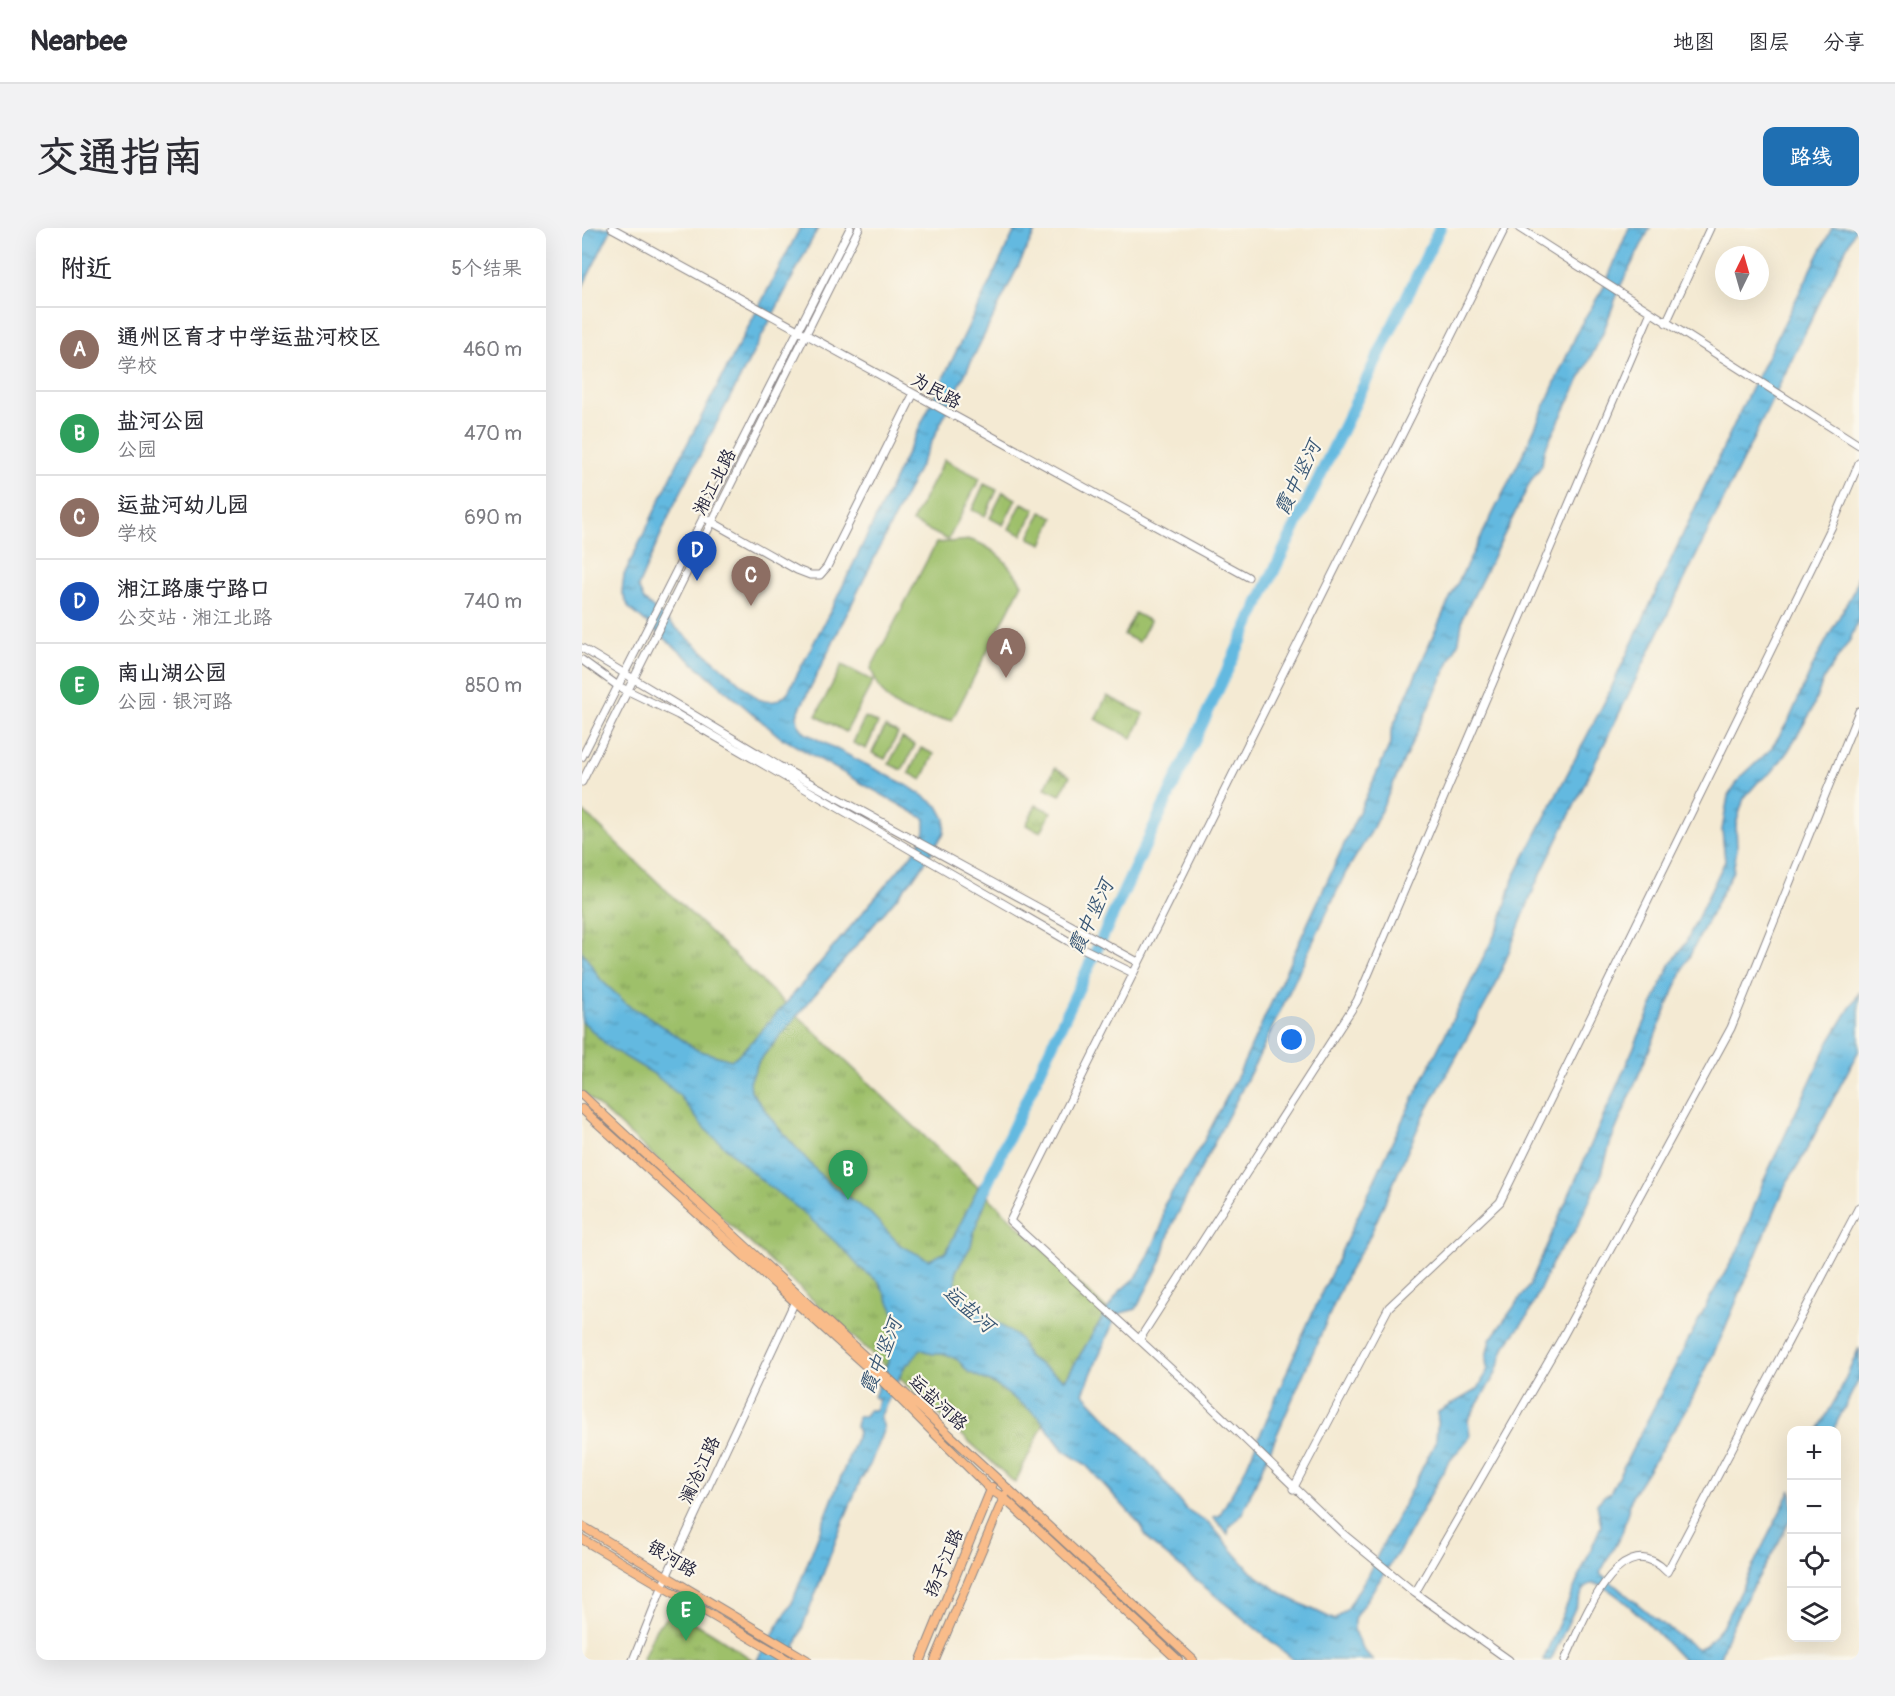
<!DOCTYPE html>
<html lang="zh">
<head>
<meta charset="utf-8">
<style>
	:root { --surface:#fff; --page:#f2f2f3; --text:#2b2b33; --muted:#7c7c81; --line:#e1e1e2; --accent:#1f6fb2 }
	body { margin:0; font-family:Pangolin,"LXGW WenKai TC",sans-serif; background:var(--page); color:var(--text) }
	.controls { position:absolute; right:18px; bottom:18px; display:grid; overflow:hidden; border-radius:12px; box-shadow:0 6px 24px #0002 }
	.controls button { width:54px; height:54px; display:grid; place-items:center; padding:0; border:0; border-bottom:2px solid var(--line); background:var(--surface); color:var(--text); font:30px sans-serif }
	.compass { position:absolute; left:1133px; top:18px; width:54px; height:54px; border-radius:50%; background:var(--surface); box-shadow:0 6px 24px #0002; rotate:5deg }
	.you { position:absolute; left:710px; top:812px; width:21px; height:21px; margin:-15px; border:4px solid #fff; border-radius:50%; background:#1a73e8; box-shadow:0 0 0 9px #1a73e833 }
	.badge { display:grid; place-items:center; width:39px; height:39px; border-radius:50%; background:var(--accent); color:#fff; font-size:20px; font-weight:700 }
	.pin { position:absolute; translate:-50% -50px; filter:drop-shadow(0 2px 3px #0008) }
	.pin::after { content:''; position:absolute; top:32px; width:21px; height:18px; background:inherit; clip-path:polygon(0 0,100% 0,50% 100%) }
	.list { margin:0; padding:0; list-style:none }
	h2 { display:flex; justify-content:space-between; align-items:center; height:78px; margin:0; padding:0 24px; font-size:26px }
	h2 small { font-size:20px; font-weight:400; color:var(--muted) }
	.list li { display:grid; grid-template-columns:39px 1fr auto; gap:18px; align-items:center; box-sizing:border-box; height:84px; padding:0 24px; border-top:2px solid var(--line) }
	.list b { display:block; font-size:22px; white-space:nowrap }
	.list p { margin:0; font-size:20px; white-space:nowrap; color:var(--muted) }
	.list em { font-size:20px; font-style:normal; color:var(--muted) }
	.icon { flex:none; width:33px; height:33px; fill:none; stroke:currentColor; stroke-width:2; stroke-linecap:round; stroke-linejoin:round }
	.map { position:relative; flex:none; width:1277px; height:1432px; overflow:hidden; border-radius:12px }
	header { display:flex; align-items:center; gap:36px; box-sizing:border-box; height:84px; padding:0 30px; background:var(--surface); border-bottom:2px solid var(--line) }
	header strong { font-size:28px }
	nav { display:flex; gap:33px; margin-inline-start:auto; font-size:21px }
	.intro { display:flex; align-items:center; justify-content:space-between; box-sizing:border-box; height:144px; padding:0 36px }
	h1 { margin:0; font-size:42px }
	.button { padding:15px 27px; border-radius:12px; background:var(--accent); color:#fff; font-size:21px; font-weight:700 }
	main { display:flex; gap:36px; padding:0 36px }
	aside { flex:1; background:var(--surface); border-radius:12px; box-shadow:0 6px 24px #0002 }
	.map>svg:first-child { display:block }
	.grass { fill:url(#grass-tufts); stroke:#607152; stroke-width:1.5 }
	.pitch { fill:#9ec06a; stroke:#607152; stroke-width:1.5 }
	.water { fill:url(#water-ripples); stroke:#426e8e; stroke-width:1.5 }
	.lines { fill:none; stroke-linecap:round; stroke-linejoin:round }
	.river { stroke:#63b9e0; stroke-width:12 }
	.minor-casing { stroke:#8b8687; stroke-width:9 }
	.major-casing { stroke:#8b8687; stroke-width:10 }
	.minor { stroke:#fff; stroke-width:7 }
	.major { stroke:#f9bc8a; stroke-width:8 }
	.labels { text-anchor:middle; dominant-baseline:central; stroke-width:4.5; stroke-linejoin:round; paint-order:stroke }
	.street-label { font-size:18px; fill:#22223b; stroke:#fbf7ec }
	.water-label { font-size:20px; font-style:italic; fill:#395775; stroke:#fbf7ec }
</style>
</head>
<body>
<header>
<strong>Nearbee</strong>
<nav><a>地图</a><a>图层</a><a>分享</a></nav>
</header>
<div class="intro"><h1>交通指南</h1><a class="button">路线</a></div>
<main>
<aside>
<h2>附近<small>5个结果</small></h2>
<ul class="list">
<li><span class="badge" style="background:#8d6e63">A</span><div><b>通州区育才中学运盐河校区</b><p>学校</p></div><em>460 m</em></li>
<li><span class="badge" style="background:#2e9e5b">B</span><div><b>盐河公园</b><p>公园</p></div><em>470 m</em></li>
<li><span class="badge" style="background:#8d6e63">C</span><div><b>运盐河幼儿园</b><p>学校</p></div><em>690 m</em></li>
<li><span class="badge" style="background:#1a4fb4">D</span><div><b>湘江路康宁路口</b><p>公交站 · 湘江北路</p></div><em>740 m</em></li>
<li><span class="badge" style="background:#2e9e5b">E</span><div><b>南山湖公园</b><p>公园 · 银河路</p></div><em>850 m</em></li>
</ul>
</aside>
<div class="map">
<svg width="1277" height="1432" viewBox="0 0 1277 1432">
	<defs>
		<pattern id="grass-tufts" width="24" height="20" patternUnits="userSpaceOnUse" patternTransform="scale(1.5)"><rect width="24" height="20" fill="#9ec06a"/><path d="M3 7l-1-3M5 7V3M7 7l1-3M15 17l-1-3M17 17v-4M19 17l1-3" fill="none" stroke="#809c58"/></pattern>
		<pattern id="water-ripples" width="26" height="14" patternUnits="userSpaceOnUse" patternTransform="scale(1.5)"><rect width="26" height="14" fill="#63b9e0"/><path d="M2 4q2-2 4 0t4 0M15 11q2-2 4 0t4 0" fill="none" stroke="#5196b7"/></pattern>
	</defs>
	<rect width="100%" height="100%" fill="#fbf7ec"/>
	<filter id="ink" filterUnits="userSpaceOnUse"><feTurbulence type="fractalNoise" baseFrequency=".0167" numOctaves="2"/><feDisplacementMap in="SourceGraphic" scale="12" xChannelSelector="R" yChannelSelector="G"/><feConvolveMatrix kernelMatrix="1 2 1 2 8 2 1 2 1" color-interpolation-filters="sRGB"/></filter>
	<filter id="wash" filterUnits="userSpaceOnUse"><feTurbulence type="fractalNoise" baseFrequency=".008" numOctaves="4" result="noise"/><feDisplacementMap in="SourceGraphic" scale="24" xChannelSelector="R" yChannelSelector="G"/><feGaussianBlur stdDeviation="1.35" result="paint"/><feColorMatrix in="noise" values="0 0 0 0 0 0 0 0 0 0 0 0 0 0 0 0 0 1.4 0 .05"/><feComposite in="paint" operator="in"/></filter>
	<g filter="url(#wash)">
		<rect width="100%" height="100%" fill="#f4ead3"/>
		<path class="grass" d="M553,385L568,393L557,414L542,407Z
			M525,468L562,486L550,510L513,491Z
			M473,540L488,548L478,567L463,560Z
			M454,577L469,584L459,604L444,597Z
			M2,584L525,1082L483,1152L433,1255L0,863V589Z
			M86,1388C116,1390 145,1416 171,1432H60L74,1400Z"/>
		<path class="pitch" d="M362,232L398,250L366,312L330,294Z
			M402,256L415,262L403,288L390,282Z
			M421,264L434,271L421,297L408,290Z
			M440,275L453,281L440,307L427,301Z
			M459,284L472,290L460,316L447,310Z
			M389,312C412,319 426,335 440,356L370,492C329,490 302,482 289,440L354,315Z
			M260,437L291,453L264,504L234,488Z
			M283,489L296,495L284,521L271,515Z
			M303,499L316,505L303,531L290,525Z
			M320,510L333,517L320,542L307,536Z
			M339,520L352,526L340,552L327,545Z"/>
		<path class="water" d="M6,0H30L0,60V12Z
			M218,0H236L89,283L56,359L62,372L176,471C189,476 197,474 206,464L251,378L434,0H455L215,487L216,496L223,505L326,558L356,578L363,591L362,605L338,642L177,833L168,854L169,863L194,897L244,953L289,986L318,1017L347,1032L364,1024L398,956L408,962L392,1004L389,1018L374,1043V1060L384,1072L438,1111L446,1129L483,1152L525,1082L538,1063L555,1048L565,1031L580,997L582,977L622,913L657,845L809,514V503L867,372L943,222L998,98L1022,59L1047,0H1068L1038,59L1021,105L962,223L960,237L950,251L881,389L877,413L789,604L764,644L676,830L589,999L579,1034L554,1081L539,1085L531,1095L501,1165L568,1236L604,1281L628,1296L669,1344L707,1370L753,1392L766,1380L784,1350L854,1213L856,1184L896,1161L905,1143L904,1129L908,1112L947,1058L1088,737L1103,716L1143,633L1140,602L1146,568L1158,550L1189,521L1207,492L1232,435L1273,360L1277,344V390L1268,412L1242,450L1229,484L1206,523L1190,544L1176,554L1162,570L1154,596L1155,621L1151,643L1102,739L1029,913L1019,948L993,1003L973,1029L945,1089L923,1118L913,1147L886,1192L888,1209L866,1235L819,1320L773,1389C768,1405 780,1421 791,1432H712L568,1314L556,1294L503,1236L482,1223L456,1188L412,1156L386,1144L376,1132L364,1126H350L339,1121L328,1135L324,1136L298,1189L302,1200L288,1237L279,1251L261,1294L208,1432H175L210,1375L276,1205L274,1199L276,1188H283L287,1182H293L297,1171L292,1169L307,1131L303,1125L317,1094L297,1054L277,1039L263,1023L221,984L179,952L122,900L97,867L72,846L28,820L0,793V723L19,752L47,778L67,789L115,822L149,832C167,821 183,796 199,781L335,620L343,603V591L198,509L47,380L40,364L42,347L102,222Z
			M1250,0H1274L953,658L913,759L840,891L785,1014L767,1042L661,1284L647,1300L646,1306L631,1289L637,1288L663,1242L725,1097L820,893L918,696L931,651L1025,469L1163,173Z
			M1277,765V822L1217,936L1205,954L1138,1112L1106,1179L1050,1268L1040,1305L1018,1345L1080,1396L1116,1421L1124,1417L1141,1397L1209,1262C1209,1269 1212,1283 1209,1290C1187,1338 1152,1381 1137,1432H1101C1084,1415 1035,1359 1013,1356C1007,1355 1005,1359 1001,1363L969,1432H961L1019,1298L1015,1276L1022,1268L1028,1265L1128,1070L1157,1021L1181,954L1247,814Z
			M1277,1120V1151L1251,1202H1236L1257,1165Z"/>
		<g class="lines">
			<path class="river" d="M397,973L687,353L858,0"/>
		</g>
	</g>
	<g filter="url(#ink)">
		<g class="lines">
			<g class="minor-casing">
				<path id="minor" d="M30,0L666,349
					M923,0L428,993L611,1161L760,1305L833,1365L927,1432
					M937,0L1277,217
					M1084,95L1128,0
					M121,289L215,342L228,347H238L245,339L331,167
					M0,420L197,538L556,734
					M0,432L36,458L96,487L486,713L551,745
					M0,529L268,0
					M0,554L277,0
					M557,1112L775,773L1068,86
					M711,1261L807,1079L918,974L1250,298L1277,235
					M833,1365L980,1110L1149,800L1277,483
					M51,1432L85,1347L214,1071
					M983,1432C999,1399 1036,1293 1085,1344L1277,979"/>
			</g>
			<g class="major-casing">
				<path id="major" d="M0,867L611,1432
					M0,881L296,1149L409,1262L422,1270L596,1432
					M0,1298L225,1432
					M0,1311L206,1432
					M339,1432L410,1259
					M353,1432L423,1267"/>
			</g>
			<use href="#minor" class="minor"/>
			<use href="#major" class="major"/>
		</g>
	</g>
	<g class="labels">
		<g class="street-label">
			<text transform="translate(354 163) rotate(29)">为民路</text>
			<text transform="translate(133 254) rotate(-63)">湘江北路</text>
			<text transform="translate(356 1175) rotate(43)">运盐河路</text>
			<text transform="translate(118 1242) rotate(-65)">澜沧江路</text>
			<text transform="translate(90 1331) rotate(31)">银河路</text>
			<text transform="translate(362 1335) rotate(-67)">扬子江路</text>
		</g>
		<g class="water-label">
			<text transform="translate(716 250) rotate(-64)">霞中竖河</text>
			<text transform="translate(509 689) rotate(-65)">霞中竖河</text>
			<text transform="translate(387 1081) rotate(41)">运盐河</text>
			<text transform="translate(299 1128) rotate(-68)">霞中竖河</text>
		</g>
	</g>
</svg>
<div class="controls">
<button>+</button>
<button>−</button>
<button><svg class="icon" aria-label="locate" viewBox="0 0 24 24"><circle cx="12" cy="12" r="6"/><path d="M12 2v4M12 18v4M2 12h4M18 12h4"/></svg></button>
<button><svg class="icon" aria-label="layers" viewBox="0 0 24 24"><path d="M12 4l9 5-9 5-9-5zM3 14l9 5 9-5"/></svg></button>
</div>
<svg class="compass" viewBox="-18 -18 36 36"><path d="M0-13l5 13h-10z" fill="#e53935"/><path d="M0 13l5-13h-10z" fill="#7c7c81"/></svg>
<div class="you"></div>
<div class="pin badge" style="left:424px;top:450px;background:#8d6e63">A</div>
<div class="pin badge" style="left:266px;top:972px;background:#2e9e5b">B</div>
<div class="pin badge" style="left:169px;top:378px;background:#8d6e63">C</div>
<div class="pin badge" style="left:115px;top:353px;background:#1a4fb4">D</div>
<div class="pin badge" style="left:104px;top:1413px;background:#2e9e5b">E</div>
</div>
</main>
</body>
</html>
